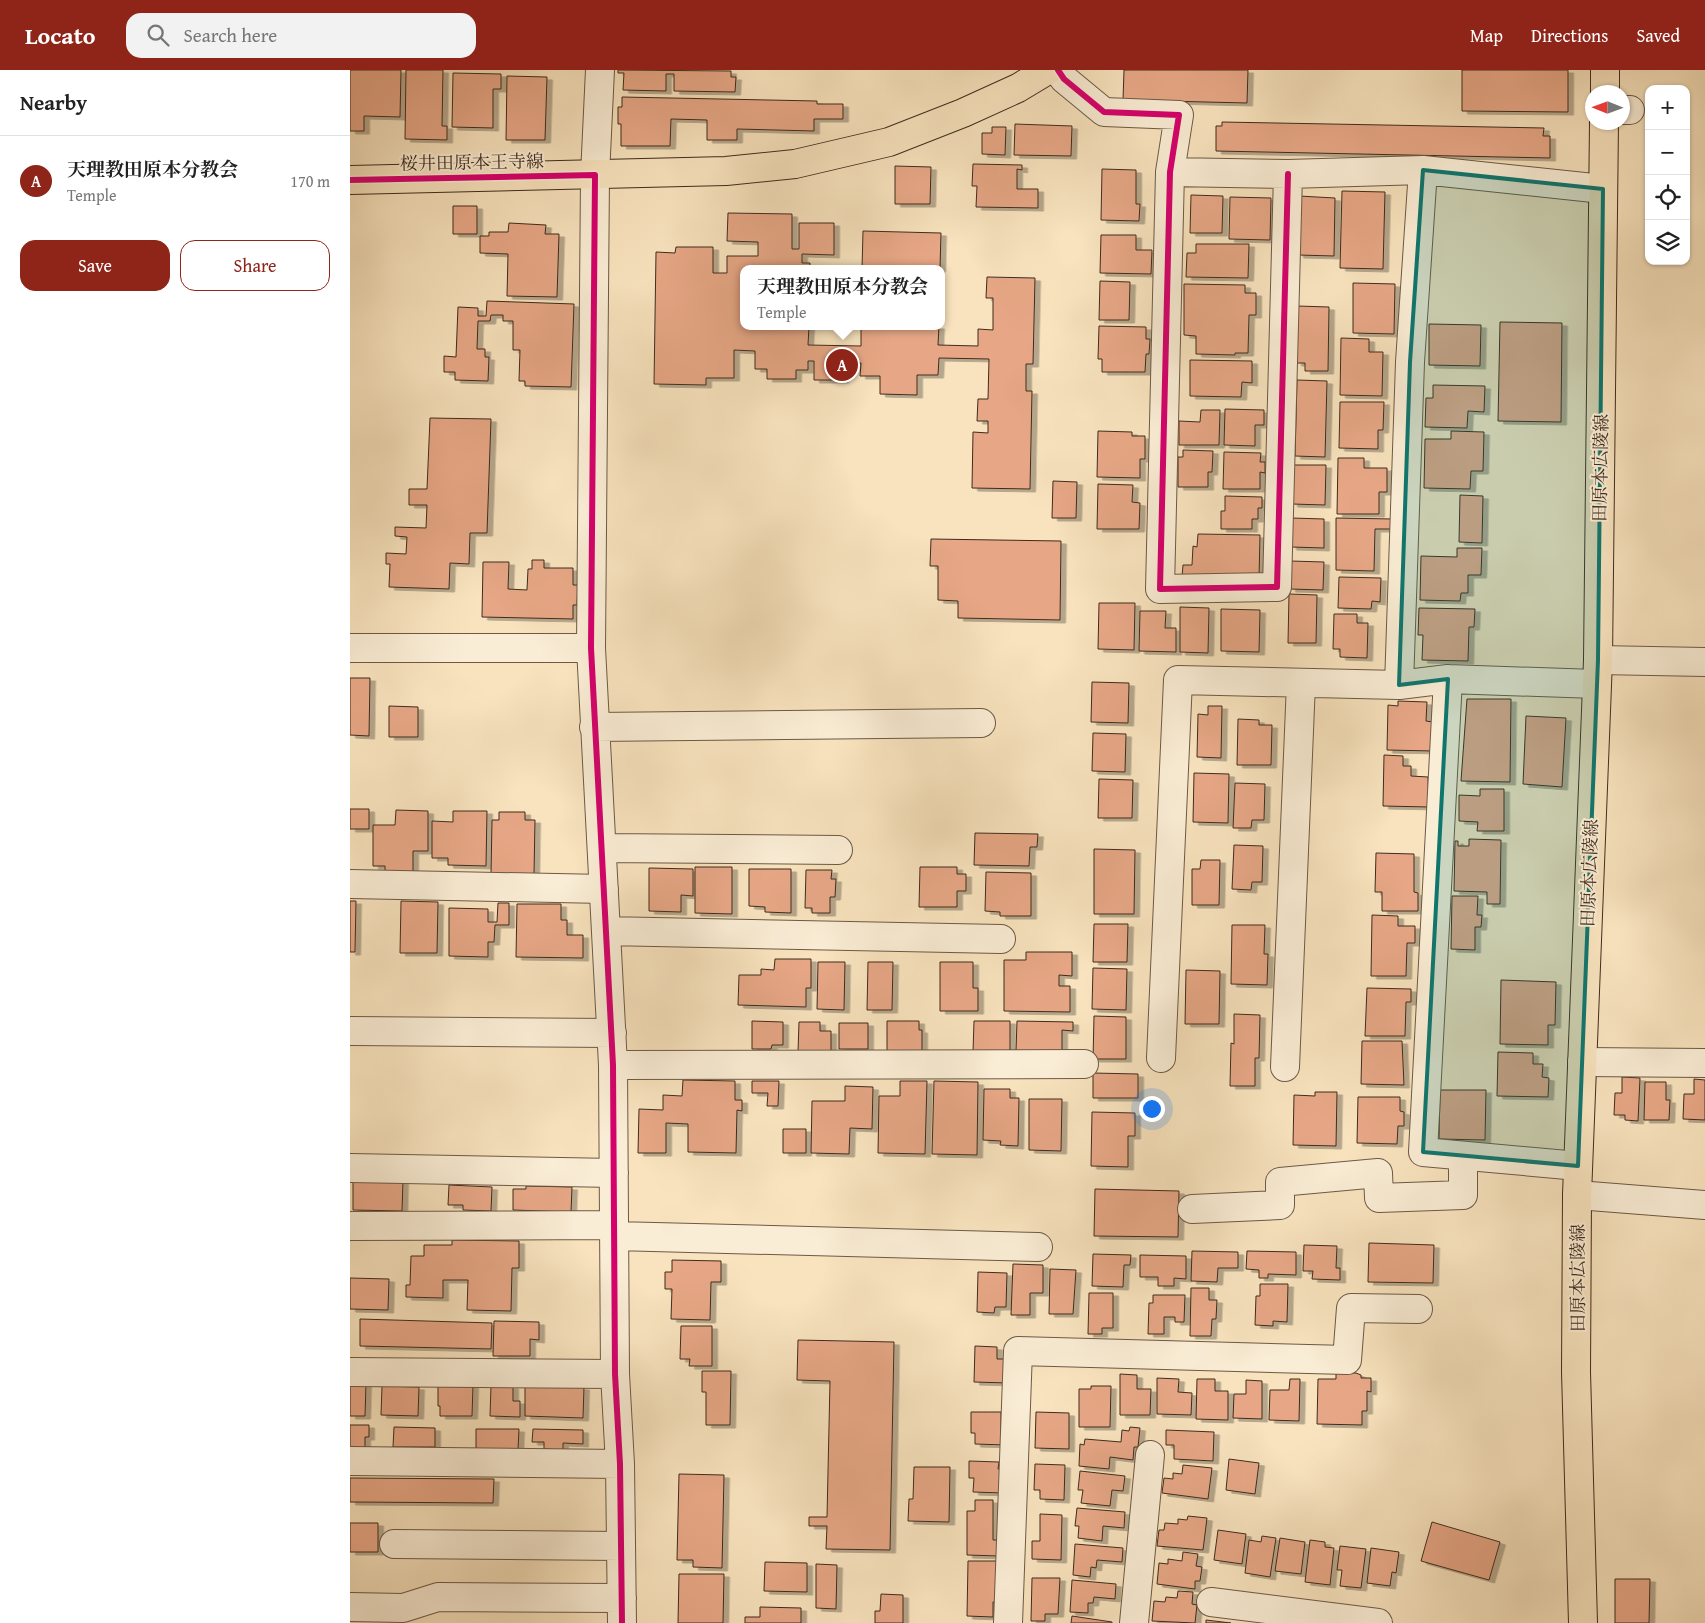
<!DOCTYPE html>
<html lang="en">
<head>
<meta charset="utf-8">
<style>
	:root { --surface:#fff; --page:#f2f2f2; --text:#222; --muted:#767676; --line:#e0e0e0; --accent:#8f2418 }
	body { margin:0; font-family:"Gentium Book Plus","Noto Serif JP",serif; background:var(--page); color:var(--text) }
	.controls { position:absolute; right:15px; top:15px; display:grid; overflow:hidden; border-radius:10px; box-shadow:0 1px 4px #0004 }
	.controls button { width:45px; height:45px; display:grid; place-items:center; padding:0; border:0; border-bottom:1px solid var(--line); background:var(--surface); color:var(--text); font:25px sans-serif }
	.compass { position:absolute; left:1235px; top:15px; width:45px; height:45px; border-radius:50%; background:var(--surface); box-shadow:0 1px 4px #0004; rotate:271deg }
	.you { position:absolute; left:801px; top:1038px; width:18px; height:18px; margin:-12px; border:4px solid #fff; border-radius:50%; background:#1a73e8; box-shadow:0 0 0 8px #1a73e833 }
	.badge { display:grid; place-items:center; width:32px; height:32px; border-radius:50%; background:var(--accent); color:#fff; font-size:16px; font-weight:700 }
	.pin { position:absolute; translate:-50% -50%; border:2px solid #fff; box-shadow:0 1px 5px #0006 }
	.popup { position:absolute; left:390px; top:195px; width:205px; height:65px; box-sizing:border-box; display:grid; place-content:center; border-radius:10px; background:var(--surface); filter:drop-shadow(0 1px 4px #0005); font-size:16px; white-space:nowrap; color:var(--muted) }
	.popup b { font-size:19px; color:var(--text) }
	.popup::after { content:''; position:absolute; left:50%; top:100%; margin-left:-10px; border:10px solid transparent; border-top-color:var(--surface) }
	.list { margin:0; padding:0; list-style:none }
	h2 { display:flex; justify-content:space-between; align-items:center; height:65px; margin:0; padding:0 20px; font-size:21px }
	h2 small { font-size:16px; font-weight:400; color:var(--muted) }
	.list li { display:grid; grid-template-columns:32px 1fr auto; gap:15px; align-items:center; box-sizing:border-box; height:90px; padding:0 20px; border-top:1px solid var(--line) }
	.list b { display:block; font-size:19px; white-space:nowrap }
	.list p { margin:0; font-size:16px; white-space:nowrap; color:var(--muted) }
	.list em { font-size:16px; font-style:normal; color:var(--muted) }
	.actions { display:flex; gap:10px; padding:15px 20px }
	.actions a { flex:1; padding:11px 0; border:1px solid var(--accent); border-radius:15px; text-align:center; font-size:18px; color:var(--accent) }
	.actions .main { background:var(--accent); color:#fff }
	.icon { flex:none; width:28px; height:28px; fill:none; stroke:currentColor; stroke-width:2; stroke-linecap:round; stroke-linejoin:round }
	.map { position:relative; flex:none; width:1355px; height:1553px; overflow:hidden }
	header { display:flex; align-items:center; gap:30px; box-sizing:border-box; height:70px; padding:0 25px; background:var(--accent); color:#fff }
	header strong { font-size:24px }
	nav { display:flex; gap:28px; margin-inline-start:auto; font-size:18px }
	.search { width:350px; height:45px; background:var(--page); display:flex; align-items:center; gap:12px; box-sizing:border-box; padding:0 18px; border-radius:15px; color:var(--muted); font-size:19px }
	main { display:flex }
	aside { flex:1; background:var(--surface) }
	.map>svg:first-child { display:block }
	.building { fill:#e7a786; stroke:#3f2b1d; filter:url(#shadow) }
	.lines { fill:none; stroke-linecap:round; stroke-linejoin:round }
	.minor-casing { stroke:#6d5945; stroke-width:30 }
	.major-casing { stroke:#3f2b1d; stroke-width:30 }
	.minor { stroke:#faedd5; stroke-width:28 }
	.major { stroke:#f8e3be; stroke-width:28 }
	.cycleway-casing { stroke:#faedd5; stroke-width:9 }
	.cycleway { stroke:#d6006c; stroke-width:6 }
	.marked { fill:#0f766e; fill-opacity:0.2; stroke:#0f766e; stroke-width:4; stroke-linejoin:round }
	.labels { text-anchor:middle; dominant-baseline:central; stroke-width:4; stroke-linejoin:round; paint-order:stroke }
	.street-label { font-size:18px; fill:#3f2b1d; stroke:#faedd5 }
</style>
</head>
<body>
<header>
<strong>Locato</strong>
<div class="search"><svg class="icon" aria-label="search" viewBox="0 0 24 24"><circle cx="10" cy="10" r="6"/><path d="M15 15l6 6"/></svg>Search here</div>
<nav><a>Map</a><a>Directions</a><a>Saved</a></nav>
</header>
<main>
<aside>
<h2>Nearby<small></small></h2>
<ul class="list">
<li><span class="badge">A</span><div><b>天理教田原本分教会</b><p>Temple</p></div><em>170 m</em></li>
</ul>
<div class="actions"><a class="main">Save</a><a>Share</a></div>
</aside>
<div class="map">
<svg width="1355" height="1553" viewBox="0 0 1355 1553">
	<defs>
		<filter id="shadow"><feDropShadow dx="5.5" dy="3" stdDeviation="0" flood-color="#0004"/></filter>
	</defs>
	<rect width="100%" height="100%" fill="#f8e3be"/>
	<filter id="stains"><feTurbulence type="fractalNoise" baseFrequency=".004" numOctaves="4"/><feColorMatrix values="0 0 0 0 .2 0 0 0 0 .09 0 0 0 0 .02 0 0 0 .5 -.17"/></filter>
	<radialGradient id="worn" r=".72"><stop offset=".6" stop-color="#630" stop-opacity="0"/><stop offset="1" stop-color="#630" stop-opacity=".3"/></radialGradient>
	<path class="building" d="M0,0H51L50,47L14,46V61H0Z
		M56,0H93L92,56H97V70L55,69Z
		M268,0L381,1V7H386L385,22L324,21V4H316V21L273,20L274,3H268Z
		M774,0H898L897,33L773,30Z
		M1112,0H1218V42L1112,41Z
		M103,3L151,4V19H143V58L102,57Z
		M157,6L197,7L195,70H156Z
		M272,27L467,31V34H493V49H464V61L387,59V70H357V50L321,49L320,76H271V54H268V37H272Z
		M872,52L1194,58L1193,66H1200V88L866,81V56H872Z
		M665,54L722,56L721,86L664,85Z
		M642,57H656L655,85L632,84V63H642Z
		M623,94L672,95V100L667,99V119H688V138L626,137L627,116H622Z
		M545,96L581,97L580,134H545Z
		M752,99L786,100V134H790L789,151L751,150Z
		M992,121L1035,122L1033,199L990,198Z
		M841,125L873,126L872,163H840Z
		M949,126L985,128L984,186L948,185Z
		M880,127L921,128L920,170L879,169Z
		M103,136H127V164H103Z
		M378,143L442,144V179H449V153H484V185L452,184V193H460V199H393V256H459L458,275L511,276V256H589L588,275L628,276V259L643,260V228H636L637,207L685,208L683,294H676V321H682L680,419L622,418L623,362L638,363V351H627L628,329H638L639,289L589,288L588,305H567V325L530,324V306H510L511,293H493V310H464V291H458V300H446V309H417V299H405V281L384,280V308H356V315L304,314L306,182L325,183L326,177H363V203H377V186H408V172L377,171Z
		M159,153L196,155L195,164H209L207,227L157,226L158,184L130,183V166H139V162H158Z
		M513,161L591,163L590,199H512Z
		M751,165H786V180H802L801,204L750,203Z
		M846,174H899L898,208L836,207L837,183H846Z
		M750,211L780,212L779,250H749Z
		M1003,213L1045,214L1044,264L1003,263Z
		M834,214L895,215V223H906V245H899L898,283H885V285L846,284V266L834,265Z
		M137,231L224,234L221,317L175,316V311H169L170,280H163V251H153V245H141L140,251H128L127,279H135V287H139L138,311L105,310V302H94V286L106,287L108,237L128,238V246H136Z
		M947,236L979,237L978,301H955V293H946Z
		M1150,252L1212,253L1211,352L1148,351Z
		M1079,254L1131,255L1130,296L1079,295Z
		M749,256L796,257V269H800L799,284H796L795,302H752V289H748Z
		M991,268L1019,269V282H1033L1032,326L990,325Z
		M840,290L902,291V313L892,312L891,327L840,326Z
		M947,310L977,311L975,387L945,386Z
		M1083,315L1135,316L1134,342L1118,341L1117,358L1075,357L1076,328H1083Z
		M990,332H1034L1033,360H1028V379L989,378Z
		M875,339L914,340V355H905V376L874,375Z
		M851,340H870L869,375H829V351L850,352Z
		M80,348L141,349L137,463H120L119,494L100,493L99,519L39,517L40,494H36V483L56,484L57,467L45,466V457L76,458L77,435H59V419H77Z
		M748,361L782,362V366H795V389H790V408L747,407Z
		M1101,361L1134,362L1133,401H1121L1120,419L1074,418L1075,369H1101Z
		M833,380L863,381L862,402H858V417H828V387H833Z
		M874,382L911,383L910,392H915V403L910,402V419H873Z
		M988,388H1014V398H1037V422H1029V444H987Z
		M942,395H976L975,435L942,434Z
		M703,411L727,412L726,448H702Z
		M748,414L783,415L782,432L790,433L789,459H747Z
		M1110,425L1133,426L1132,473L1109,472Z
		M875,426L912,427V438H908V449H902V459H871V441H875Z
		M941,448L974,449V478L941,477Z
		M986,448L1043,449V459H1025L1024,501L986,500Z
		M848,464L910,465L909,509L832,507L833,495H842L843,476L847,477Z
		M581,469L711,471L710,550L608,548V531L588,530V496H580Z
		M1107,478H1132L1131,505H1118V523H1111L1110,531L1070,530L1071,486L1107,487Z
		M182,490H194V498H223V515H228L227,535H223V549L132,547L133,492H159L158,519L177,520L178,499H182Z
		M940,491L974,492L973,520L940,519Z
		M989,507L1031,508L1030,532L1022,531L1021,539L988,538Z
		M939,524L967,525L966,573H938Z
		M749,533H785L784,580L748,579Z
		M830,537L859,538L858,583L830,582Z
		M1069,538L1125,539L1124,557H1119L1118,591L1072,590L1073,565H1068Z
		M871,539L910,540L909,582L871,581Z
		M790,541H816L815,558H826V582L789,581Z
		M984,544H1007V553H1018L1017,588L990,587V579H983Z
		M0,608H20L19,666L0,665Z
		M742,612L779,613L778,653L741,652Z
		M1117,629H1161L1160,712L1111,711Z
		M1048,631L1077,632L1076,651L1083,652V681L1037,680L1038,635L1048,636Z
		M39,636L68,637V667H39Z
		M858,636H872L871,688L847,687L848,644L858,645Z
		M1176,646L1216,648L1212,717L1173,714Z
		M888,649L909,650V655H922L921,695H887Z
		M743,663L776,664L775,702L742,701Z
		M1034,685L1053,686V696H1061V706L1078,707L1079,737L1033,736Z
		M844,703L879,704L878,753L843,752Z
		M749,709L783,710L782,748H748Z
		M885,713L915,714L914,750H902L901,758H883Z
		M1130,719H1154V761H1127L1128,752L1109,751V725L1130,726Z
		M0,739H19V759H0Z
		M46,740L78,741V781H63V804L35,803V796H23V755H45Z
		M103,741H137L136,796L98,795V788H82V751L103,752Z
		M149,742H175V750H185L184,805L141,804L142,750H149Z
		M625,763L688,764L687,777H680L679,796L624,795Z
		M1119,769L1151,770L1150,834H1137V822L1104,821L1105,771H1108V776H1119Z
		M884,775L913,776L912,812H902L901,820L882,819Z
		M744,779L785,780L784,844H744Z
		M1026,783L1064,784V822L1068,823V841H1032V822H1025Z
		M851,790H870L869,835H842V799H850Z
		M345,797H382V844L345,843Z
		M570,797H607V804H616V821H607V837H569Z
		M299,798L343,799V826L331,825V842L299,841Z
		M399,799H441V843L415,842V837L399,836Z
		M456,800H482L481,809H486L485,827H480V843H462V838H455Z
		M636,802L681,803V846H650V842L635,841Z
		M1102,826H1128L1127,845H1132L1131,857H1125V880L1101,879Z
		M0,831H6L5,882H0Z
		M51,831L88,832L87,883H50Z
		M148,833H159V855H145L144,872H138V887L99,886V838L138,839V852H147Z
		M167,834H211V850H217V865H233V888L166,887Z
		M1022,845L1048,846V856H1065V873H1057L1056,906H1021Z
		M744,854H778L777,892H743Z
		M882,855H915L914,884H918L917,915L881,914Z
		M676,882H722V906L709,905V916H720V942L654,941V890H676Z
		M425,889H461V918H456V937L388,935L389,905H411V899L424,900Z
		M468,892H495L494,940L467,939Z
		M518,892H543L542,940H517Z
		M590,892H623V918H628V941H590Z
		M743,898L777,899L776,940L742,939Z
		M836,900L870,901L869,954H835Z
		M1151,910L1206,912L1205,955H1198V975L1150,974Z
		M1017,918L1061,919V932H1056L1055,966H1015Z
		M884,944L910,945L909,988H905V1016H880L881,973L884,974Z
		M744,946L776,947V989H743Z
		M402,951L433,952V975H422L421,979H402Z
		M537,951H569V960H572V981H537Z
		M624,951H660V983L623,982Z
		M667,951L723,952V961L712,960V982L666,981Z
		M449,952H470V961H481V982H448Z
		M489,953H518V979H489Z
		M1012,971H1052L1054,1015L1011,1014Z
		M1148,982L1183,983V994H1193L1192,1007L1199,1008L1198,1027L1147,1026Z
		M743,1003L788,1004V1028H743Z
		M1272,1007L1290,1008L1288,1051L1275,1050V1045H1264L1265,1023H1272Z
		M1344,1009L1355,1010V1050L1333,1049L1334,1024H1344Z
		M333,1010L385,1011V1030H392V1041L387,1040L386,1083L338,1082V1054L316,1053V1083H288L289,1039L313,1040V1025L332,1026Z
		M402,1011H429L428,1036H417L418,1023H402Z
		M550,1011H577L575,1084L528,1083L529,1026H550Z
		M584,1011L628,1012L627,1085L582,1084Z
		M1295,1012H1316V1030H1320L1319,1050H1294Z
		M495,1016L523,1017L522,1059L500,1058L499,1084L461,1083L462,1031H495Z
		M634,1019H660V1028H669L668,1076L650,1075L651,1071L633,1070Z
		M1090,1020H1136L1135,1070L1089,1069Z
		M965,1022H987L986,1076L943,1075L944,1025L965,1026Z
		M1008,1027H1050V1041L1054,1042V1056H1048L1047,1074L1007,1073Z
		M679,1029H712L711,1081L679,1080Z
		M742,1042L785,1043V1066H778V1097L741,1096Z
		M433,1059H456V1083H433Z
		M3,1110L53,1111L52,1141L3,1140Z
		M99,1115L142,1117L141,1141L113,1140V1135H98Z
		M176,1116L222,1117L221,1142L163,1140V1119H176Z
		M745,1119L829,1121L828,1167L744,1166Z
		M102,1170L169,1171V1198H162L161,1241L117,1240L118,1210H93V1228L56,1227V1215H60L61,1186H74V1175H102Z
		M1019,1173L1084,1175L1083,1213L1018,1212Z
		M954,1175L987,1176L986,1198H990V1210L962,1209L963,1201H953Z
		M842,1181L888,1182V1198H868L867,1212L841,1211Z
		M897,1181L946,1182V1205L918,1204V1208H909V1200L896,1199Z
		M743,1184L781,1185L780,1195H774L773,1217L742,1216Z
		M790,1185L836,1186V1209L824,1208V1216H808V1207H790Z
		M322,1190L371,1191V1212H361L360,1250L321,1249L322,1219H315V1202H322Z
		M663,1194L693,1195V1223H680V1245H661Z
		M700,1199L726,1200L723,1244H699Z
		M628,1202L657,1203L656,1237H645L644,1243L627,1242Z
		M0,1208L39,1209L38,1240L0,1239Z
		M910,1214H938L937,1252L923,1251V1256L905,1255L906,1226H910Z
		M841,1218H859V1230H867L866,1249H862L861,1266H840Z
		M739,1223H763V1258H752V1264H738Z
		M803,1225H835L834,1252H825V1247H814V1264H798L799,1233H803Z
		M10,1249L142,1253L141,1279L10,1276Z
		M144,1251L189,1252V1270L180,1269V1286H143Z
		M331,1256H362V1296H339L340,1289H330Z
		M448,1270L544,1272L540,1480L476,1479L477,1456H459V1447H477L480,1311L447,1310Z
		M625,1276L647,1277V1289H659V1313L624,1312Z
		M352,1301H381L380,1355H356V1322H352Z
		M986,1303H1006L1011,1305V1308H1021V1322L1017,1321V1341H1012V1355L967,1354L968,1309H986Z
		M770,1304L787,1305V1319H801L800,1345H770Z
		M807,1308L829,1309L828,1322L842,1323L841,1345L807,1344Z
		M847,1309H865V1321H878V1350L846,1349Z
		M940,1309H950L949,1351L919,1350L920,1320H939Z
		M896,1310L912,1311V1349L883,1348L884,1324H896Z
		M0,1314H16L15,1346H0Z
		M88,1314L123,1315L122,1346H90V1336H88Z
		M32,1316L69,1317L68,1346L31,1345Z
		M141,1316H163V1331H170V1347L140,1346Z
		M175,1316L234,1317L233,1348L175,1346Z
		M741,1316H761L760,1357H729V1319H741Z
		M621,1342H651V1361H656V1375L625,1374V1363H621Z
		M686,1342L719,1343V1379L685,1378Z
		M0,1355H19V1367H15V1378H0Z
		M44,1357L85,1358V1377H43Z
		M780,1357L790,1358L788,1377H784L783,1390L760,1387L759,1399L729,1396L730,1374L734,1375L735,1369L771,1372L772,1360L779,1361Z
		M126,1359H169L168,1380L126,1379Z
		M183,1359L233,1360V1374L213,1373V1380L194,1379V1372H182Z
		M816,1360L864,1362L863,1391L824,1389V1375H816Z
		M879,1389L909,1393L905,1424L876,1420Z
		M619,1391L649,1392L648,1399L654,1400L653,1423L623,1422L624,1408H619Z
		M685,1394L715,1395L714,1430L690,1429V1420H684Z
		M833,1395L862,1398L858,1429L812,1423L814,1408L823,1409V1403L832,1404Z
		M564,1397H600L599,1452L558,1451L559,1429H563Z
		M730,1401L775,1406L773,1421L762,1420L760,1436L731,1433L733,1420H728Z
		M329,1404L374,1405L372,1498L343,1497V1490H327Z
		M0,1408L144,1409L143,1433L0,1432Z
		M625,1430H643V1470H649V1486L617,1485V1441H625Z
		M727,1438L775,1442L774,1458L753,1456L752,1471L728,1468L729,1456H725Z
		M690,1444L712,1445L711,1490L682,1489V1471H690Z
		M838,1446L857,1448L853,1480L807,1476L809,1460H814L815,1453L828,1454V1449L837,1450Z
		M1082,1452L1150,1472L1139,1510L1071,1491Z
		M0,1453H28V1482H0Z
		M868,1460L896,1464L892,1494L864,1490Z
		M912,1466L926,1468L920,1507L895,1503L899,1470L911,1472Z
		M930,1468L955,1472L951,1504L925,1501Z
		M960,1470L975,1472V1477L984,1478L980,1515L955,1512Z
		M725,1474L773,1478L772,1492L747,1490L746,1498L741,1497L740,1507L723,1505Z
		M990,1476L1016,1479L1011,1518L990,1516L992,1500H987Z
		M1021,1478L1049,1482L1046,1503L1042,1502L1040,1516L1017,1513Z
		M833,1482L848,1484L846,1496L852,1497L850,1511H845V1519L807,1514L809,1493L818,1494V1489L832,1491Z
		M618,1491H649L648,1532H643V1547L617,1546Z
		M415,1492L457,1493V1522L414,1521Z
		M466,1494L487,1495L486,1539L466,1538Z
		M329,1504H374L373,1553H328Z
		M682,1508H710L708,1544H695V1551H681Z
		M1265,1509H1300L1299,1553H1265Z
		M722,1510L766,1514L765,1529L744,1527L743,1533H738V1543L720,1542Z
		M828,1521L843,1522L842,1534L847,1535L845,1553L802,1551L804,1531L815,1532L816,1527L827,1528Z
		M531,1524L553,1525V1553H525V1541H530Z
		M410,1537L451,1538V1553H395V1547H410Z
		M722,1546L762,1552V1553H721Z
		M856,1550L881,1553H856Z"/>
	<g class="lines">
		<g class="minor-casing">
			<path id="minor" d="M250,0L245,105L241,578L263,995L265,1304L270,1394L272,1553
				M708,0L714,9L754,42L829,45L820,102L810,519L927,517L938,104
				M1272,40H1280
				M1073,100L1060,292L1049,615L1098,609L1246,614
				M820,102L938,104L1073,100L1253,119
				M0,578H241
				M1248,590L1355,592
				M1098,609L1073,1082L1228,1096
				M244,657L631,653
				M252,778L488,780
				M0,814L254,819
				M256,861L651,869
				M0,961L262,963
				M811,988L828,610L1049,615
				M1232,992L1355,993
				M263,995L734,994
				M935,997L951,613
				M0,1098L264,1103
				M1227,1125L1355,1135
				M842,1139L930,1135V1112L1028,1103L1029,1128L1113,1125V1086
				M0,1156L264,1155
				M265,1166L688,1177
				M0,1302L265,1304
				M0,1391L270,1394
				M44,1474L271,1476
				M861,1532L1028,1553
				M0,1537L53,1538L88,1527L272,1528
				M658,1553L668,1281L997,1290L1001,1238L1068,1239
				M784,1553L800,1385"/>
		</g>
		<g class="major-casing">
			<path id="major" d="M1255,22V0
				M0,110L376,101L445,94L539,72L613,43L668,18L698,0
				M1233,1553L1226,1302L1227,1125L1248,590L1254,52"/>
		</g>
		<use href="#minor" class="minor"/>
		<use href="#major" class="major"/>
		<g class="cycleway-casing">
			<path id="cycleway" d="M708,0L714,9L754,42L829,45L820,102L810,519L927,517L938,104
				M0,110L245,105L241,578L263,995L265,1304L270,1394L272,1553"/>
		</g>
		<use href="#cycleway" class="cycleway"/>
	</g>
	<path class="marked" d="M1073,100L1253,119L1248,590L1228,1096L1073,1082L1098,609L1049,615L1060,292Z"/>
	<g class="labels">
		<g class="street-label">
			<text transform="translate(122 92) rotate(-1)">桜井田原本王寺線</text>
			<text transform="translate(1250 398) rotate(-89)">田原本広陵線</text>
			<text transform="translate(1239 803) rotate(-88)">田原本広陵線</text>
			<text transform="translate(1227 1208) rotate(-90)">田原本広陵線</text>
		</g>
	</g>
	<rect width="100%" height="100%" filter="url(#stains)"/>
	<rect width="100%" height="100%" fill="url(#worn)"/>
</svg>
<div class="controls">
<button>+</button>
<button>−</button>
<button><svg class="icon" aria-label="locate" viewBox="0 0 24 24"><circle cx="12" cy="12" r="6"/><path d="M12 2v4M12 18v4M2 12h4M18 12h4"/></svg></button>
<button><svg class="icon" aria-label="layers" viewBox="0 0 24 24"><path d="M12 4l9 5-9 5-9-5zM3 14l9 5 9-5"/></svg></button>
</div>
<svg class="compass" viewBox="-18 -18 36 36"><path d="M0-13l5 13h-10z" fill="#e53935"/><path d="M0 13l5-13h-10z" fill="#767676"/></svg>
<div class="you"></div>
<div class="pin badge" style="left:492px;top:295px">A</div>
<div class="popup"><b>天理教田原本分教会</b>Temple</div>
</div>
</main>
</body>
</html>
